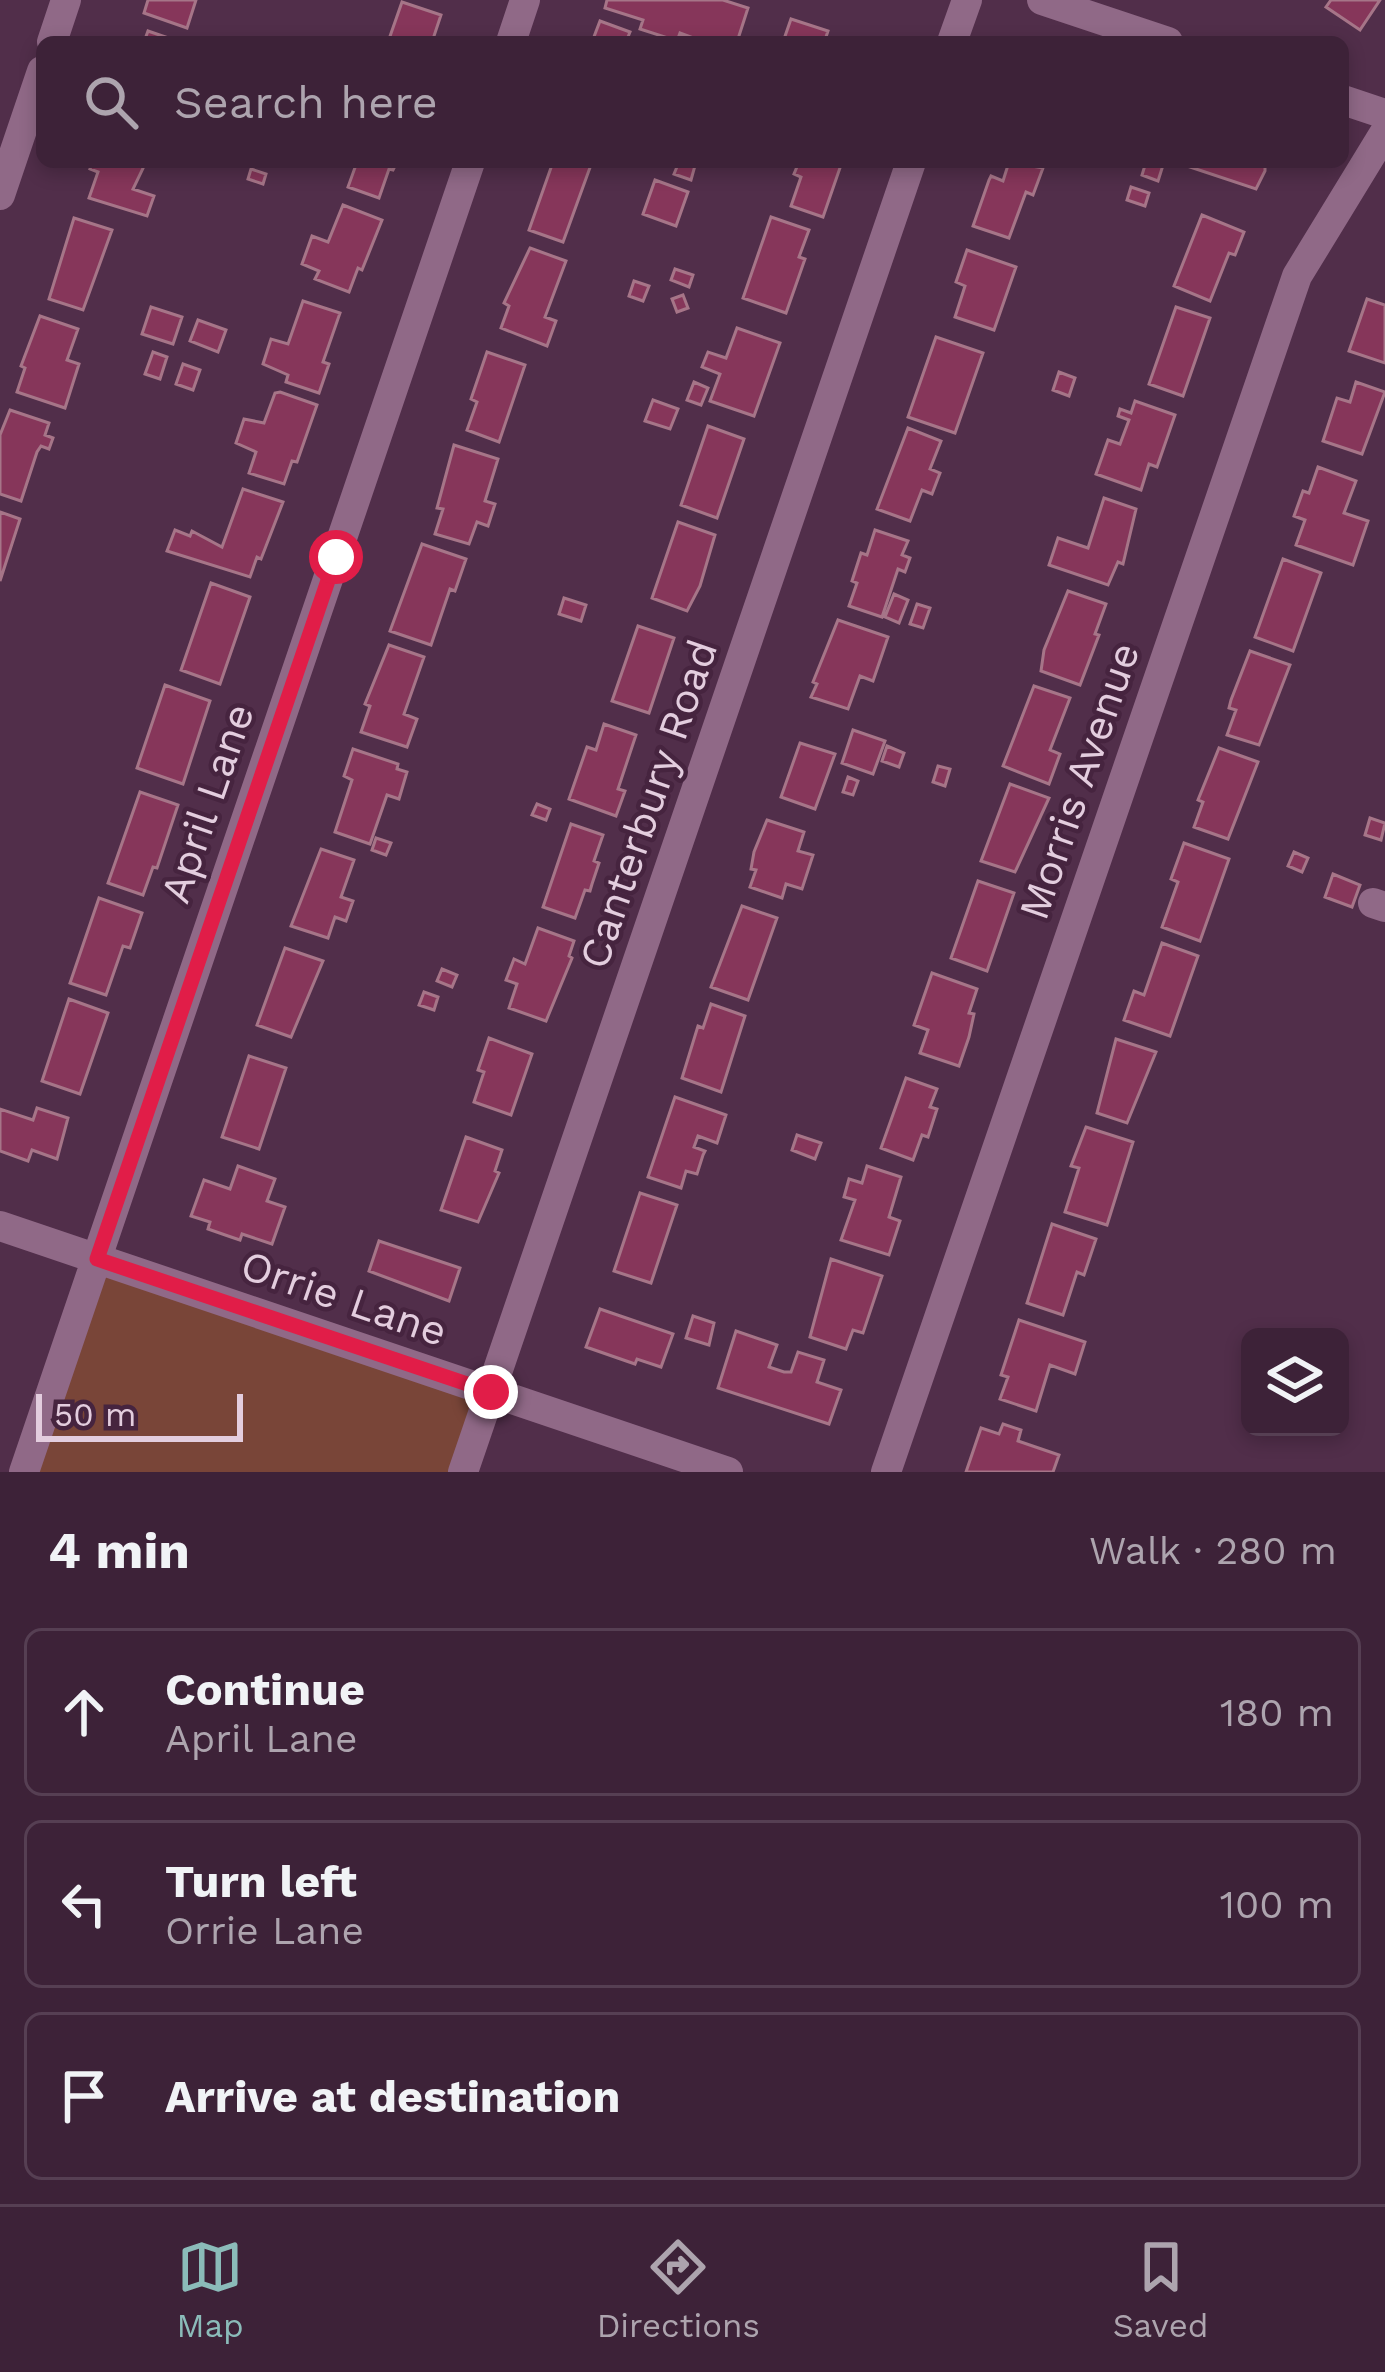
<!DOCTYPE html>
<html lang="en">
<head>
<meta charset="utf-8">
<style>
	:root { --surface:#3d2238; --page:#482f43; --text:#f1f3f6; --muted:#ada4ae; --line:#563f53; --accent:#8bbbb9 }
	body { margin:0; font-family:"Work Sans",sans-serif; background:var(--page); color:var(--text) }
	.controls { position:absolute; right:36px; bottom:36px; display:grid; overflow:hidden; border-radius:18px; box-shadow:0 6px 18px #0003 }
	.controls button { width:108px; height:108px; display:grid; place-items:center; padding:0; border:0; border-bottom:3px solid var(--line); background:var(--surface); color:var(--text); font:60px sans-serif }
	.scale { position:absolute; left:36px; bottom:30px; width:207px; box-sizing:border-box; padding-left:12px; border:6px solid #e3cdde; border-top:0; font-size:33px; line-height:42px; white-space:nowrap; color:#e3cdde; -webkit-text-stroke:9px #46243f; paint-order:stroke }
	.stop { position:absolute; width:36px; height:36px; margin:-27px; border:9px solid #e11d48; border-radius:50%; background:#fff }
	.stop.end { background:#e11d48; border-color:#fff; box-shadow:0 3px 12px #0008 }
	.list { margin:0; padding:0; list-style:none }
	h2 { display:flex; justify-content:space-between; align-items:center; height:156px; margin:0; padding:0 48px; font-size:51px }
	h2 small { font-size:39px; font-weight:400; color:var(--muted) }
	.list li { display:grid; grid-template-columns:78px 1fr auto; gap:36px; align-items:center; box-sizing:border-box; height:168px; margin:0 24px 24px; padding:0 24px; border:3px solid var(--line); border-radius:18px }
	.list b { display:block; font-size:45px; white-space:nowrap }
	.list p { margin:0; font-size:39px; white-space:nowrap; color:var(--muted) }
	.list em { font-size:39px; font-style:normal; color:var(--muted) }
	.icon { flex:none; width:66px; height:66px; fill:none; stroke:currentColor; stroke-width:2; stroke-linecap:round; stroke-linejoin:round }
	.map { position:relative; flex:none; width:1385px; height:1472px; overflow:hidden }
	.search { position:absolute; background:var(--surface); box-shadow:0 6px 18px #0003; left:36px; right:36px; top:36px; height:132px; display:flex; align-items:center; gap:30px; box-sizing:border-box; padding:0 42px; border-radius:18px; color:var(--muted); font-size:45px }
	.sheet { height:732px; background:var(--surface) }
	nav { display:flex; justify-content:space-around; align-items:center; box-sizing:border-box; height:168px; border-top:3px solid var(--line); background:var(--surface); font-size:33px; color:var(--muted) }
	nav a { display:grid; justify-items:center; gap:6px }
	nav .on { color:var(--accent) }
	.map>svg:first-child { display:block }
	.green { fill:#794538 }
	.building { fill:#86365a; stroke:#a67588; stroke-width:3 }
	.lines { fill:none; stroke-linecap:round; stroke-linejoin:round }
	.minor { stroke:#906987; stroke-width:30 }
	.route { stroke:#e11d48; stroke-width:15 }
	.labels { text-anchor:middle; dominant-baseline:central; stroke-width:9; stroke-linejoin:round; paint-order:stroke }
	.street-label { font-size:42px; fill:#e3cdde; stroke:#46243f }
</style>
</head>
<body>
<div class="map">
<svg width="1385" height="1472" viewBox="0 0 1385 1472">
	<rect width="100%" height="100%" fill="#512e4a"/>
	<path class="green" d="M97,1259L491,1392L463,1472H24Z"/>
	<path class="building" d="M148,0H196L187,28L144,13Z
		M607,0H723L748,8L737,42H704L680,33L677,41L640,29L643,20L605,8Z
		M1331,0H1380L1360,30L1326,7Z
		M402,2L441,15L432,42H388Z
		M791,19L828,31L826,37L842,42H783Z
		M600,21L630,32L626,42H592Z
		M148,31L180,42H144Z
		M93,162H146L133,189L154,196L147,216L89,198L98,172L90,169Z
		M357,162H397L393,170L389,169L379,198L348,187Z
		M553,162H592L563,242L529,230Z
		M679,162H696L691,180L674,174Z
		M799,162H842L823,217L791,206L801,177L794,174Z
		M1009,162L1043,168L1033,195L1026,192L1009,238L973,226L989,180L991,176L1003,181Z
		M1146,162H1164L1158,181L1142,175Z
		M1265,162V171L1256,189L1178,163Z
		M251,169L266,174L263,184L248,179Z
		M655,180L688,192L676,226L643,214Z
		M1131,187L1149,193L1145,206L1127,200Z
		M343,205L382,220L362,270L358,268L349,292L315,279L319,271L302,264L312,236L328,242Z
		M1202,215L1244,232L1235,255L1229,253L1210,301L1174,286Z
		M771,217L809,230L799,257L805,259L786,313L743,298Z
		M74,218L112,230L83,310L49,299Z
		M530,248L566,261L545,317L556,321L547,346L501,328L509,306L504,303Z
		M967,250L1016,267L994,330L955,317L965,286L956,282Z
		M675,269L693,275L689,287L671,280Z
		M634,281L649,286L643,301L629,296Z
		M683,295L688,308L677,312L672,299Z
		M1367,299L1385,305V363L1349,351Z
		M303,301L340,313L323,362L329,364L319,393L286,382L288,375L263,364L271,339L288,344Z
		M151,307L182,317L173,344L142,334Z
		M1176,307L1210,318L1183,396L1149,384Z
		M40,316L78,329L67,360L79,364L65,408L17,392L25,368L21,366Z
		M198,320L226,330L218,352L190,341Z
		M737,328L780,343L754,416L710,401L720,374L702,367L708,352L726,358Z
		M936,337L983,353L955,433L908,417Z
		M153,352L167,357L160,379L145,374Z
		M487,352L525,365L499,442L467,430L477,402L471,399Z
		M183,364L200,370L193,390L176,384Z
		M1059,372L1075,378L1069,396L1053,390Z
		M694,382L708,388L701,405L687,400Z
		M1356,382L1385,392L1362,454L1323,441L1337,398L1350,402Z
		M280,392L317,405L297,462L292,461L284,484L249,473L256,452L236,443L244,419L264,423L275,393Z
		M653,400L678,409L670,429L645,421Z
		M1135,401L1175,415L1157,467L1149,464L1141,490L1096,474L1108,440L1120,444L1129,420L1118,416L1120,409L1131,413Z
		M10,410L49,423L45,435L53,438L49,449L41,446L37,452L21,501L0,494V435Z
		M708,426L744,439L717,518L681,505Z
		M908,428L941,441L930,469L940,473L932,494L922,490L910,521L877,509Z
		M454,445L498,459L485,501L495,504L488,526L477,522L469,544L435,534L443,509L437,508Z
		M1318,467L1356,481L1344,513L1368,521L1353,565L1296,545L1305,520L1294,516L1303,491L1309,493Z
		M243,489L283,502L261,559L257,557L250,577L167,551L175,530L190,536L192,531L222,547Z
		M1104,498L1136,509L1123,564L1118,562L1108,585L1049,565L1058,538L1088,548Z
		M0,512L20,519L0,581Z
		M678,522L715,535L700,586L687,611L652,598Z
		M875,530L908,541L902,555L910,558L905,572L898,569L882,617L849,606L857,583L852,581L861,553L867,555Z
		M422,544L466,559L455,591L450,589L431,645L390,631Z
		M1283,559L1321,573L1293,651L1255,637Z
		M211,583L250,597L220,684L181,670Z
		M1068,591L1106,604L1095,634L1099,635L1080,685L1041,671L1044,650Z
		M894,594L908,600L899,623L885,617Z
		M564,598L586,605L581,621L559,614Z
		M917,604L930,608L923,628L910,624Z
		M838,620L888,637L873,681L860,676L848,709L811,697L817,684L813,682Z
		M638,626L674,638L649,713L612,701Z
		M389,645L424,657L404,714L417,719L407,747L361,732L370,706L365,704Z
		M1250,651L1290,665L1259,745L1227,735L1236,710L1229,708L1231,700Z
		M165,685L210,701L183,784L137,768Z
		M1034,686L1070,698L1050,750L1060,754L1049,784L1003,766Z
		M604,724L636,735L618,789L625,791L616,816L569,799L587,747L596,750Z
		M853,730L885,741L873,774L842,763Z
		M800,743L835,754L815,809L781,797Z
		M887,746L904,753L899,767L882,761Z
		M1219,748L1258,762L1228,839L1194,827L1203,802L1198,800Z
		M353,749L398,764L397,769L407,772L399,799L387,795L370,844L335,832L352,780L344,776Z
		M938,766L950,769L945,786L933,782Z
		M848,777L858,781L853,795L843,792Z
		M1010,784L1049,798L1015,872L981,861Z
		M140,792L178,805L157,868L153,867L143,895L108,883Z
		M537,804L550,809L546,820L532,815Z
		M1370,818L1385,823L1381,840L1365,835Z
		M767,820L804,832L798,851L813,855L802,889L786,884L782,898L750,887L756,870L751,869L754,852Z
		M571,824L603,835L594,861L599,863L592,884L590,891L585,890L575,918L543,907Z
		M376,838L391,843L386,855L372,850Z
		M1184,843L1229,859L1200,941L1162,927L1178,882L1171,879Z
		M321,849L354,860L341,897L353,901L346,921L335,917L328,938L291,926Z
		M1294,852L1308,858L1302,872L1288,866Z
		M1333,874L1360,885L1352,907L1325,897Z
		M978,881L1014,893L987,971L951,958Z
		M99,898L142,913L130,948L123,946L106,995L70,983Z
		M742,906L777,918L748,1000L711,987Z
		M538,928L574,941L569,956L572,958L546,1021L509,1008L517,984L506,980L514,959L525,964Z
		M1162,943L1198,956L1170,1036L1124,1020L1134,991L1144,995Z
		M285,948L323,961L291,1037L257,1025Z
		M442,969L457,975L452,987L437,981Z
		M932,973L977,989L969,1013L974,1014L969,1037L959,1066L920,1053L928,1030L914,1025Z
		M424,992L438,997L434,1010L419,1005Z
		M69,999L108,1013L80,1094L42,1081Z
		M711,1004L745,1016L721,1092L682,1078L698,1026L703,1028Z
		M489,1038L532,1054L511,1115L474,1102L484,1072L478,1070Z
		M1116,1039L1156,1052L1127,1123L1097,1113Z
		M249,1056L286,1068L259,1149L222,1137Z
		M906,1078L937,1089L930,1107L937,1109L928,1137L922,1135L913,1160L881,1148Z
		M675,1097L726,1115L717,1143L698,1136L694,1147L705,1151L703,1155L697,1174L686,1171L681,1188L648,1177Z
		M37,1108L68,1118L57,1159L32,1150L28,1161L0,1151V1109L33,1120Z
		M1086,1127L1133,1142L1107,1225L1065,1212L1079,1168L1071,1166Z
		M797,1135L821,1143L815,1159L792,1150Z
		M466,1137L502,1150L495,1171L499,1173L478,1222L441,1210Z
		M238,1166L275,1179L267,1201L285,1207L272,1244L242,1234L240,1240L231,1237L208,1229L210,1222L191,1216L204,1180L230,1189Z
		M867,1166L901,1177L889,1217L900,1221L889,1255L841,1240L855,1200L844,1197L849,1179L862,1183Z
		M640,1193L677,1205L651,1283L614,1271Z
		M1052,1224L1096,1239L1084,1275L1077,1272L1063,1315L1027,1303Z
		M379,1241L460,1268L449,1301L369,1271Z
		M831,1259L882,1276L863,1333L853,1330L846,1349L810,1337Z
		M600,1309L673,1334L661,1367L637,1359L635,1364L586,1347Z
		M693,1316L714,1323L709,1345L686,1338Z
		M1019,1320L1085,1342L1075,1374L1050,1365L1036,1411L1000,1399L1008,1377L1001,1375Z
		M736,1331L777,1345L769,1367L784,1372H791L798,1352L824,1360L817,1382L841,1390L829,1424L718,1388Z
		M1003,1424L1021,1430L1018,1441L1059,1455L1053,1472H966L981,1428L999,1434Z"/>
	<g class="lines">
		<path class="minor" d="M1042,0L1168,42
			M52,42L66,0
			M511,42L525,0
			M952,42L967,0
			M1343,100L1385,114
			M0,195L42,71
			M1373,903L1385,907
			M0,1226L728,1472
			M24,1472L470,162
			M463,1472L911,162
			M886,1472L1297,276L1385,132"/>
	</g>
	<g class="lines">
		<path class="route" d="M336,557L97,1259L491,1392"/>
	</g>
	<g class="labels">
		<g class="street-label">
			<text transform="translate(1079 781) rotate(-71)">Morris Avenue</text>
			<text transform="translate(207 803) rotate(-71)">April Lane</text>
			<text transform="translate(648 804) rotate(-71)">Canterbury Road</text>
			<text transform="translate(344 1298) rotate(19)">Orrie Lane</text>
		</g>
	</g>
</svg>
<div class="controls">
<button><svg class="icon" aria-label="layers" viewBox="0 0 24 24"><path d="M12 4l9 5-9 5-9-5zM3 14l9 5 9-5"/></svg></button>
</div>
<div class="scale">50 m</div>
<div class="stop" style="left:336px;top:557px"></div>
<div class="stop end" style="left:491px;top:1392px"></div>
<div class="search"><svg class="icon" aria-label="search" viewBox="0 0 24 24"><circle cx="10" cy="10" r="6"/><path d="M15 15l6 6"/></svg>Search here</div>
</div>
<section class="sheet">
<h2>4 min<small>Walk · 280 m</small></h2>
<ul class="list">
<li><svg class="icon" aria-label="ahead" viewBox="0 0 24 24"><path d="M12 20V5M6 11l6-6 6 6"/></svg><div><b>Continue</b><p>April Lane</p></div><em>180 m</em></li>
<li><svg class="icon" aria-label="left" viewBox="0 0 24 24"><path d="M17 20v-9H6M10 6l-5 5 5 5"/></svg><div><b>Turn left</b><p>Orrie Lane</p></div><em>100 m</em></li>
<li><svg class="icon" aria-label="arrive" viewBox="0 0 24 24"><path d="M6 21V4h12l-3 4 3 4H6"/></svg><div><b>Arrive at destination</b></div></li>
</ul>
</section>
<nav>
<a class="on"><svg class="icon" aria-label="map" viewBox="0 0 24 24"><path d="M3 6l6-2 6 2 6-2v14l-6 2-6-2-6 2zM9 4v14M15 6v14"/></svg>Map</a>
<a><svg class="icon" aria-label="directions" viewBox="0 0 24 24"><path d="M12 3l9 9-9 9-9-9zM9 14v-3h6M13 9l2 2-2 2"/></svg>Directions</a>
<a><svg class="icon" aria-label="saved" viewBox="0 0 24 24"><path d="M7 4h10v16l-5-4-5 4z"/></svg>Saved</a>
</nav>
</body>
</html>
